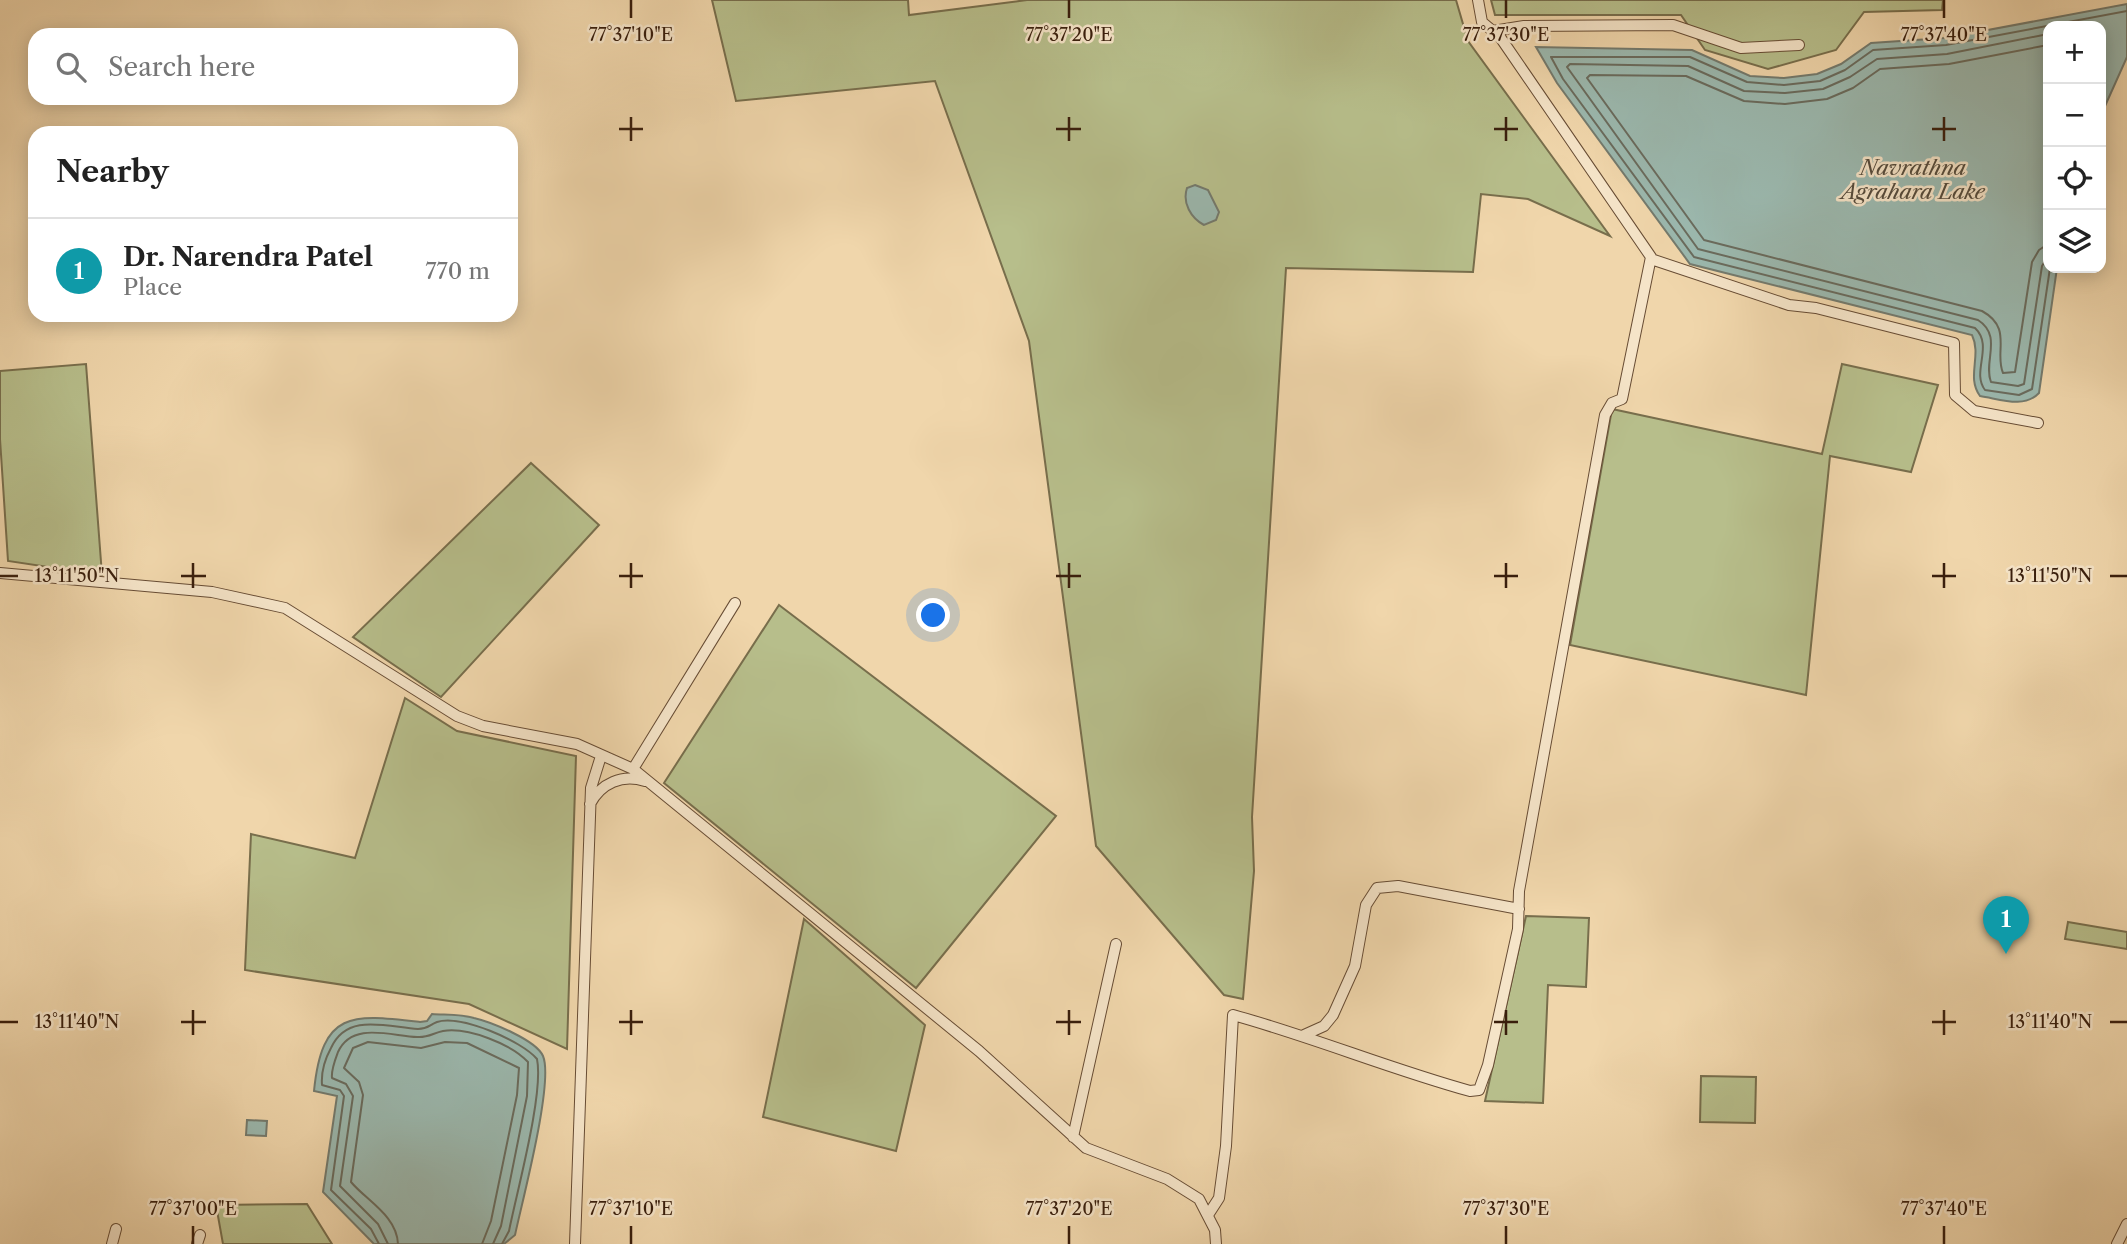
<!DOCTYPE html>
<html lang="en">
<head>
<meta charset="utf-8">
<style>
	:root { --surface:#fff; --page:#f2f2f2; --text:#222; --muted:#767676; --line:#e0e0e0; --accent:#8f2418 }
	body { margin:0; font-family:"Libre Caslon Text",serif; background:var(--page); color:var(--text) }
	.controls { position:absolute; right:21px; top:21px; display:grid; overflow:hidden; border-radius:14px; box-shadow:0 4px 18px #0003 }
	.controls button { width:63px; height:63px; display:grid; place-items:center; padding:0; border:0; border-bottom:2px solid var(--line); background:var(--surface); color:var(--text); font:35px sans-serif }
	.you { position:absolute; left:934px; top:616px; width:24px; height:24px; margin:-18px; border:5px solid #fff; border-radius:50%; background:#1a73e8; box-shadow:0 0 0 10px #1a73e833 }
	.badge { display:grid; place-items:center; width:46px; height:46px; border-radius:50%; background:var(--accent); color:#fff; font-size:23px; font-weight:700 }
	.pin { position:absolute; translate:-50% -58px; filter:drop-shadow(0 2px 4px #0008) }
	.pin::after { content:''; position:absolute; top:37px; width:24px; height:21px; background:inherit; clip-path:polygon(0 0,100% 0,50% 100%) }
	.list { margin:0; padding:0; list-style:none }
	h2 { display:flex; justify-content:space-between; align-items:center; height:91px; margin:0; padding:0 28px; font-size:30px }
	h2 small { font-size:23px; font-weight:400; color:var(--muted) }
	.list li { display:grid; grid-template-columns:46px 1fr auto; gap:21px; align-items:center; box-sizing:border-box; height:105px; padding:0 28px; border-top:2px solid var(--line) }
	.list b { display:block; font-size:26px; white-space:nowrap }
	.list p { margin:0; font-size:23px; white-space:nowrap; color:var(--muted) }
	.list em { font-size:23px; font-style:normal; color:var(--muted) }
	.icon { flex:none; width:38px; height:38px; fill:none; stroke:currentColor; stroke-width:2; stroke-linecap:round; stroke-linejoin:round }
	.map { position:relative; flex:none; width:2127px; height:1244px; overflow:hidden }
	.search { position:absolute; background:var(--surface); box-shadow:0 4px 18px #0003; left:28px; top:28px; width:490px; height:77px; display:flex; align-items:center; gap:18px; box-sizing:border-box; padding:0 24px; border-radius:21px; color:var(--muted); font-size:26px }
	.panel { position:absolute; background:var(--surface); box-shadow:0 4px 18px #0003; left:28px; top:126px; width:490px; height:196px; border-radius:21px }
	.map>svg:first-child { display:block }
	.green { fill:#b7be8b; stroke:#786e4c; stroke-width:2 }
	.water { fill:#9bb8ae; stroke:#747a6d; stroke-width:2 }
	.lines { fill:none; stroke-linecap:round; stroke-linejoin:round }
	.shore { stroke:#6a6b5d; stroke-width:2 }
	.minor-casing { stroke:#674c34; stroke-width:12 }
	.minor { stroke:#f5e4c8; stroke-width:10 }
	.ticks { fill:none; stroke:#391e0c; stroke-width:2.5 }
	.labels { text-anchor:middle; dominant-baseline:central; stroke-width:5; stroke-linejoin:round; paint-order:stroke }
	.water-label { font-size:21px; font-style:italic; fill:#564c3d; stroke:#f5e4c8 }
	.ticks-label { font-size:18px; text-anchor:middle; fill:#391e0c; stroke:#f5e4c8; stroke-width:5; stroke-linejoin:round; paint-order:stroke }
</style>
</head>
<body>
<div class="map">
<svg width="2127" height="1244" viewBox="0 0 2127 1244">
	<rect width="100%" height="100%" fill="#f0d6ab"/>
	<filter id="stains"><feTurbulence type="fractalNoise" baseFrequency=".00286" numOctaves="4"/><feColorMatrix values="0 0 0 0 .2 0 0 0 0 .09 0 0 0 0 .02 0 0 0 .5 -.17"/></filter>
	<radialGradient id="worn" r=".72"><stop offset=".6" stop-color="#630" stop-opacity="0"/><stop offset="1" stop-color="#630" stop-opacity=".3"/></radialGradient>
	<path class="green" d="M712,0H908L909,15L1027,0H1456L1468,41L1610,236L1528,199L1481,194L1473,272L1286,268L1252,817L1254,871L1243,999L1224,995L1096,846L1029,341L935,81L736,101Z
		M1491,0H1943L1942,10L1864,12L1836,50L1768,69L1705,50L1681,15H1495Z
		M86,364L102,575L8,561L0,439V371Z
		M1842,364L1938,385L1911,472L1830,456L1806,695L1570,645L1612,409L1822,454Z
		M531,463L599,525L441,697L353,637Z
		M779,605L1056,816L916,988L664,783Z
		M405,698L457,731L576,756L567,1049L469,1004L245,970L251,834L355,858Z
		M1526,916L1589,918L1586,987L1548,985L1543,1103L1485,1101Z
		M804,919L925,1025L896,1151L763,1117Z
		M2068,922L2127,932V949L2065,939Z
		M1701,1076L1756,1077L1755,1123L1700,1122Z
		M307,1204L332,1244H223L216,1205Z"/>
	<path class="water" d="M2127,4V57L2101,115V26H2048V268H2057L2039,393C2024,409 2000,399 1980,396C1966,377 1982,356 1972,335L1690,264L1557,83L1536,47L1692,50L1750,76L1784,78L1817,74L1841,64L1871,43L1945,38Z
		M1195,185L1208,190L1219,212L1216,220L1204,225C1191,218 1182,203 1187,188Z
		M432,1014C445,1015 461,1014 474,1018C491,1022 536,1040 543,1056C554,1082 522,1202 515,1235L504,1244H374L323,1192L337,1096L314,1091C322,1010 352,1014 420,1022L427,1021Z
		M247,1120L267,1121L266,1136L246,1135Z"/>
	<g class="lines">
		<path class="shore" d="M2048,34L1947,54L1877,59L1850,77L1823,89L1785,93L1744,91L1688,66L1570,64L1567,67L1698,249L1978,320C2003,336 1983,362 1991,382L2018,386L2024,384L2042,266L2048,256
			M2048,45L1949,64L1880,69L1853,88L1827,99L1785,104L1744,101L1686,76L1590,75L1587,78L1704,240L1982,311C2013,328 1994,352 2003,373L2015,372L2032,262L2039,250L2048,244
			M2050,268L2032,389L2019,395L1985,390C1971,372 1994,346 1975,328L1694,257L1563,79L1551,57H1690L1747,82L1784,85L1820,81L1845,70L1873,50L1946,45L2127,11
			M379,1244L371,1229L331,1190L344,1096L340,1090L322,1085C321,1072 325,1059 331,1048C347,1012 387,1027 418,1029C428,1029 429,1025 437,1022C460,1014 522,1041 537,1059C544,1093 517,1191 509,1231L502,1244
			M388,1244L378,1224L340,1186L353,1096L346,1084L332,1078C331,1070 335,1060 338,1052C352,1021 391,1036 417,1037C428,1038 433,1033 443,1031C468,1027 511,1044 528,1062L527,1096L501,1226L493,1244
			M398,1244C397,1216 367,1201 351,1182L363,1095L359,1082L344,1068L353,1048L368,1042L421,1048L445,1042L467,1043L519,1068L517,1095L491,1221L482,1244"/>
		<g class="minor-casing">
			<path id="minor" d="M1493,31L1524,26L1673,25L1741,48L1799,45
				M1651,259L1789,305L1816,308L1954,343L1955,395L1974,411L2038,423
				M0,573L212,592L285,608L457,716L483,726L577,744L633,769L979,1051L1086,1148L1167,1179L1199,1199L1215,1230L1216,1244
				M633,769L735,603
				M590,804C601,783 622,774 645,781
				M1304,1035L1324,1026L1333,1015L1355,966L1366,905L1377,888L1398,886L1519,909
				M1073,1137L1116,944
				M1208,1215L1219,1198L1226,1146L1233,1015C1313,1037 1390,1069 1470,1091L1479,1090L1488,1065L1518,929L1519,891L1605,415L1612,403L1622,399L1651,257L1500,37L1482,22L1478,0
				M112,1244L116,1229
				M197,1244L200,1235
				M575,1244L591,788L601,756
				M2117,1244L2127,1224"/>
		</g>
		<use href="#minor" class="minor"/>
	</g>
	<path class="ticks" d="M631,0V18M1069,0V18M1506,0V18M1944,0V18M631,117V141M1069,117V141M1506,117V141M1944,117V141M619,129H643M1056,129H1081M1494,129H1518M1932,129H1956M193,563V588M631,563V588M1069,563V588M1506,563V588M1944,563V588M0,576H18M181,576H206M619,576H643M1056,576H1081M1494,576H1518M1932,576H1956M2110,576H2127M193,1010V1035M631,1010V1035M1069,1010V1035M1506,1010V1035M1944,1010V1035M0,1022H18M181,1022H206M619,1022H643M1056,1022H1081M1494,1022H1518M1932,1022H1956M2110,1022H2127M193,1226V1244M631,1226V1244M1069,1226V1244M1506,1226V1244M1944,1226V1244"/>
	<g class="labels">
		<g class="water-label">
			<text x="1913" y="167">Navrathna<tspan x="1913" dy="24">Agrahara Lake</tspan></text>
		</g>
	</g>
	<g class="ticks-label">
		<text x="631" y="41">77°37'10"E</text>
		<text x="1069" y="41">77°37'20"E</text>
		<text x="1506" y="41">77°37'30"E</text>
		<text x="1944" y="41">77°37'40"E</text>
		<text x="77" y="582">13°11'50"N</text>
		<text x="2050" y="582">13°11'50"N</text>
		<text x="77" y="1028">13°11'40"N</text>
		<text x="2050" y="1028">13°11'40"N</text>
		<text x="193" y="1215">77°37'00"E</text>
		<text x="631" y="1215">77°37'10"E</text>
		<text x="1069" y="1215">77°37'20"E</text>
		<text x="1506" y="1215">77°37'30"E</text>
		<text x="1944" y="1215">77°37'40"E</text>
	</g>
	<rect width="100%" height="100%" filter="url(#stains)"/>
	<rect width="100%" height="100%" fill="url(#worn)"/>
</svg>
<div class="controls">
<button>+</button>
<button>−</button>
<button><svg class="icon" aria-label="locate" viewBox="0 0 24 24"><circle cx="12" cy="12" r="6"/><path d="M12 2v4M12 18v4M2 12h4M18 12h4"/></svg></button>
<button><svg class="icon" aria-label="layers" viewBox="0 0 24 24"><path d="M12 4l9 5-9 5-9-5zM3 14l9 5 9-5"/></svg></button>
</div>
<div class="you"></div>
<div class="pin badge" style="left:2006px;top:954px;background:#0f9aa8">1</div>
<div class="search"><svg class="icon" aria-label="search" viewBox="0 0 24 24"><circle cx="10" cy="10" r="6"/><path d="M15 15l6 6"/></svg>Search here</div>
<section class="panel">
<h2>Nearby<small></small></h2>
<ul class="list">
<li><span class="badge" style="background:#0f9aa8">1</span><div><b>Dr. Narendra Patel</b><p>Place</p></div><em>770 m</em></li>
</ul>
</section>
</div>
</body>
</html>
